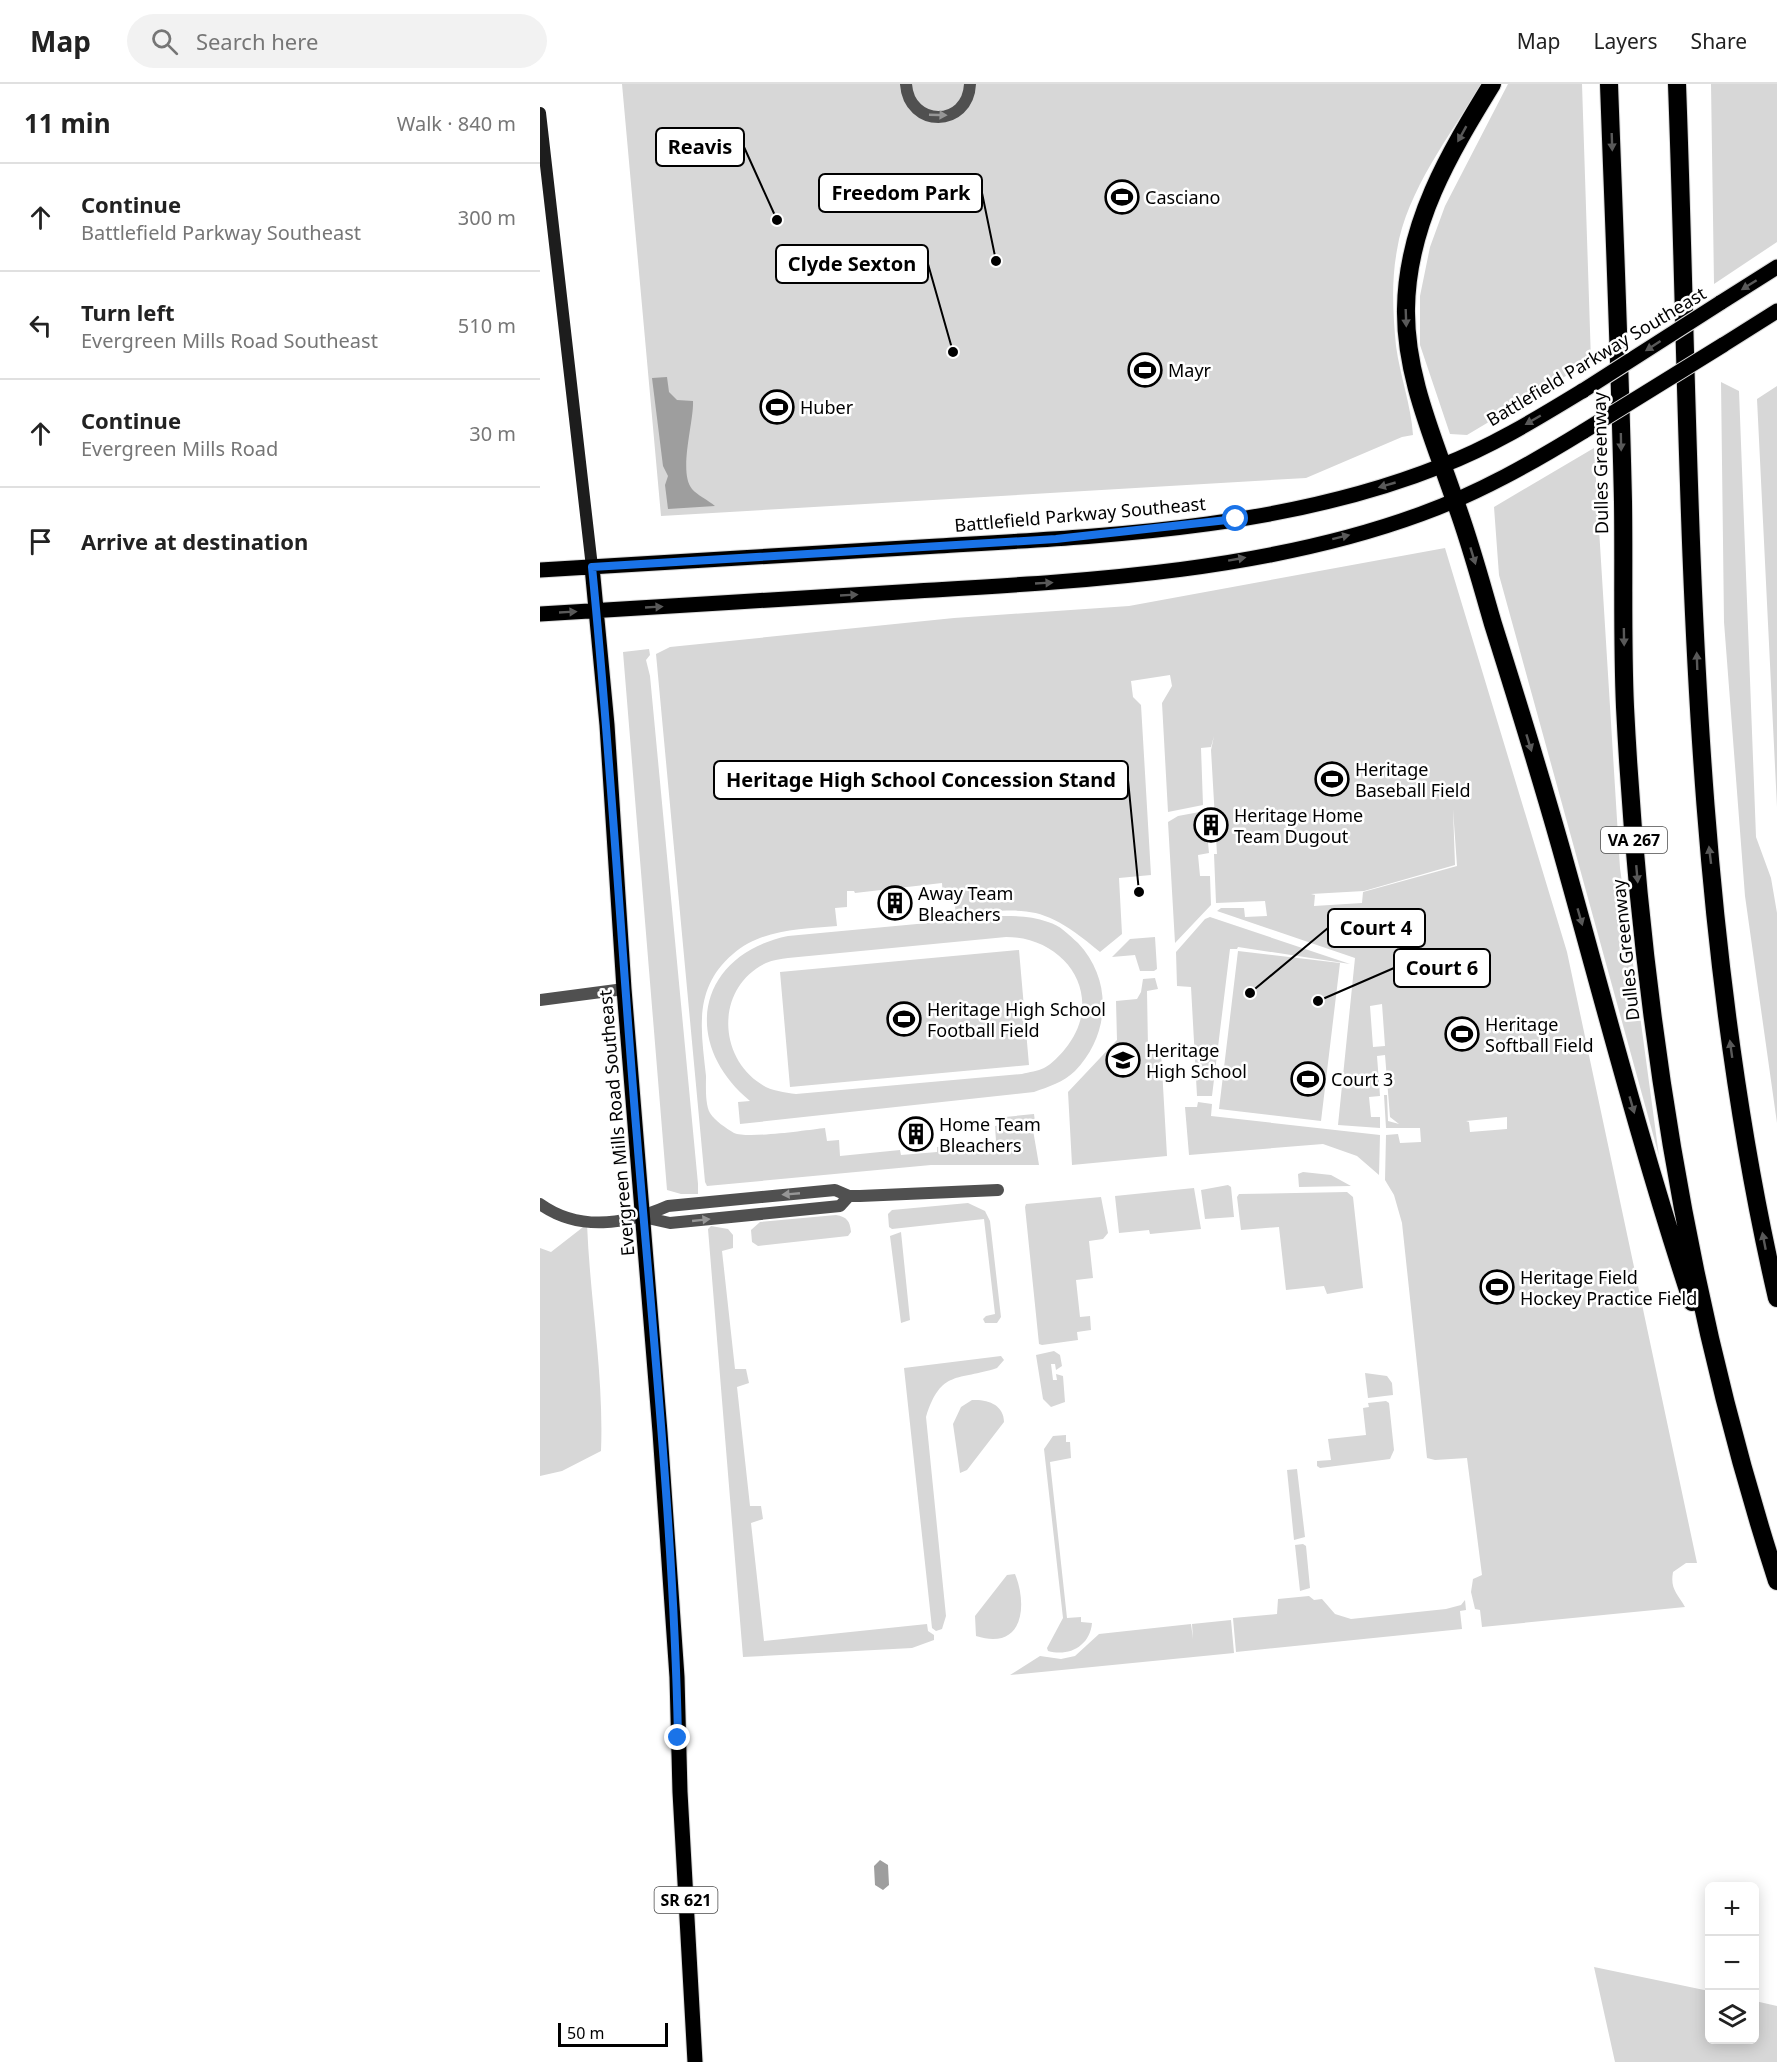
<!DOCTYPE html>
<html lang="en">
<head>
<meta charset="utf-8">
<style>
	:root { --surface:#fff; --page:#f2f2f2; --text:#222; --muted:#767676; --line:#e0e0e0 }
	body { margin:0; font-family:"Noto Sans",sans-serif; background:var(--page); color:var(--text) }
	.controls { position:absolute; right:18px; bottom:18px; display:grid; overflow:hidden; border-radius:9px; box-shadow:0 3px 15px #0003 }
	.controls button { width:54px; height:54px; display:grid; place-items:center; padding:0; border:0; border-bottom:2px solid var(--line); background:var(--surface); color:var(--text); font:30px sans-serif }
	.scale { position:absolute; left:18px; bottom:15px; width:110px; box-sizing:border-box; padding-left:6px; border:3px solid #000; border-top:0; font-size:16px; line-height:21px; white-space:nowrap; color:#000; -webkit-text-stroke:4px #fff; paint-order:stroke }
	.stop { position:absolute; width:18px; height:18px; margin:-14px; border:4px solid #1a73e8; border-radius:50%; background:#fff }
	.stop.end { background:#1a73e8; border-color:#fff; box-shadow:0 2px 6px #0008 }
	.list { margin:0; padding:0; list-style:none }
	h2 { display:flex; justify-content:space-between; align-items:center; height:78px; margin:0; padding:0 24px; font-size:26px }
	h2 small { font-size:20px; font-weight:400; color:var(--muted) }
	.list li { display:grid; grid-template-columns:39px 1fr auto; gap:18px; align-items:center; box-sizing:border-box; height:108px; padding:0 24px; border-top:2px solid var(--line) }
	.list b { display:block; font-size:22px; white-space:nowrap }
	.list p { margin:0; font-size:20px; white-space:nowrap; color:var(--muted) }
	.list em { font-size:20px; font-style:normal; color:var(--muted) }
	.icon { flex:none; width:33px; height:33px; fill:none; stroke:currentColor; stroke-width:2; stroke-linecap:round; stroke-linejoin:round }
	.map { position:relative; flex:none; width:1237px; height:1978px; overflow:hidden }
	header { display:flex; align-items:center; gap:36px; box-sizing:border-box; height:84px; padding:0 30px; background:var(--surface); border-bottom:2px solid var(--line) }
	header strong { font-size:28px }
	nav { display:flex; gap:33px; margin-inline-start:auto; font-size:21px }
	.search { width:420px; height:54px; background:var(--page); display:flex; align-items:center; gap:15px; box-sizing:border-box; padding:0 21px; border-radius:33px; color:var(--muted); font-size:22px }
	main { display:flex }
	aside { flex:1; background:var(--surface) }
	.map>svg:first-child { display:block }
	.green { fill:#d7d7d7; fill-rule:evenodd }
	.water { fill:#9e9e9e }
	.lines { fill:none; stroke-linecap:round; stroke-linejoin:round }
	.primary-casing { stroke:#dbdbdb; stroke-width:17 }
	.highway-casing { stroke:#dbdbdb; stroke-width:20 }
	.street { stroke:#505050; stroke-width:12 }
	.secondary { stroke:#1d1d1d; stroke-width:12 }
	.primary { stroke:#000; stroke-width:15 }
	.highway { stroke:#000; stroke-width:18 }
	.primary-bridge-casing { stroke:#dbdbdb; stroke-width:17; stroke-linecap:butt }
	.primary-bridge { stroke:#000; stroke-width:15 }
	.oneway { fill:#969696 }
	.oneway2 { fill:#595959 }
	.route { stroke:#1a73e8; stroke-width:8 }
	.labels { text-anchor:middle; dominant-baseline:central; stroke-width:5; stroke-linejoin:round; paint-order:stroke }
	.shield { fill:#fff; stroke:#4c4c4c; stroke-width:1.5 }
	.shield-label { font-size:16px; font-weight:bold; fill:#000 }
	.poi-label { font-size:18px; fill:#000; stroke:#fff; text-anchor:start }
	.street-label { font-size:18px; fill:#000; stroke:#fff }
	.leader { fill:none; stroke:#000; stroke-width:2 }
	.callout-dot { fill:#000; stroke:#fff; stroke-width:2 }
	.callout { fill:#fff; stroke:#000; stroke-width:2 }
	.callout-label { font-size:20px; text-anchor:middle; font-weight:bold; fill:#000 }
</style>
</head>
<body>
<header>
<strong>Map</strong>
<div class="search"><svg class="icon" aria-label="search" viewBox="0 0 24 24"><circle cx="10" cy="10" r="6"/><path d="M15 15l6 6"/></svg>Search here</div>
<nav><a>Map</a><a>Layers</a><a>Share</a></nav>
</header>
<main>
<aside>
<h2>11 min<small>Walk · 840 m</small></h2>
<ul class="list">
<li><svg class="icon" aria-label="ahead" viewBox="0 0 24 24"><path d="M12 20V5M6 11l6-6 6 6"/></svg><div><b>Continue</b><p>Battlefield Parkway Southeast</p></div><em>300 m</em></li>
<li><svg class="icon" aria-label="left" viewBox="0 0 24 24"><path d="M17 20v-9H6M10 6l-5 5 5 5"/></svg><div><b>Turn left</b><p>Evergreen Mills Road Southeast</p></div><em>510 m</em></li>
<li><svg class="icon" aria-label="ahead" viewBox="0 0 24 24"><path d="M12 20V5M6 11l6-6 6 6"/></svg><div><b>Continue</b><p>Evergreen Mills Road</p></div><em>30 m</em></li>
<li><svg class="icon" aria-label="arrive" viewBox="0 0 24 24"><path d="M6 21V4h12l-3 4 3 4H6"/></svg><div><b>Arrive at destination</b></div></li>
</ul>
</aside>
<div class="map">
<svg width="1237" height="1978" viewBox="0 0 1237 1978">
	<rect width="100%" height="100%" fill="#fff"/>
	<path class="green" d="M82,0H941C910,52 867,106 857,166C851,198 853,230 856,262C860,292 871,321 873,351L862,353L766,394L121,432Z
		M968,0H1042L1051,277L927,351L910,350L880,261V212L890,163L905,122Z
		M1171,0H1237V158L1174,200Z
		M1181,298L1199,307L1216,753L1231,794L1237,829V1039L1205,812L1184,538Z
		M1237,302V723L1217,315Z
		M1054,364L1080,784L1119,1072L959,491L954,423Z
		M905,464L1027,868L1157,1479H1146L1133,1488C1130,1505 1137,1509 1145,1523L942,1543L940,1526L935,1525L931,1508L933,1495L942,1491L927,1374L895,1376L887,1374L862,1139L854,1111L845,1096L846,1051L858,1050L860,1059L881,1058L880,1044H846L844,1011H847L848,1037L859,1040L850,1033L845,971L837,972L840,1012L829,1013L831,1033H840V1044L798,1041L815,874L677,827L681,824H704L705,833L727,832L725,817L676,819L674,770H677L671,666L674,652L671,663L661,664L663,721L628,728L622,619L632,602L630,591L591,597L593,613L601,621L611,791L579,794L582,850L560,868C502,819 488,824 416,831L414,813L403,814L402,799L315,809L314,807H307V823L295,824L297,842C261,845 222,845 193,870C153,904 161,946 166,992C166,1002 165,1020 170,1029C175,1037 186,1044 194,1049C208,1055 267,1046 285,1044L287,1057L299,1056L300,1072L360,1066L361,1071L397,1068V1063L456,1057L455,1042L466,1040L465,1033L494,1030L496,1045L493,1046L499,1081H391L167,1102L165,1098L116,570L130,563L414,534L589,522ZM913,725L917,782L823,808L822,819L774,822L775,811L771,810L824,807L915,781ZM842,920L845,962L833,963L830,922ZM967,1033V1045L930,1048L929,1038L926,1037Z
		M109,565L110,571L106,576L110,592L158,1100V1110H141L127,1106L83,568Z
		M665,727L669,769L658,771L660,792H670L671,821L635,859L628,738L638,732Z
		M463,832C478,832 493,832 508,838C520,841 529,851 538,859C573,896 570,951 535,987C524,998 508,1003 494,1008L200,1040L198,1018L210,1017C140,959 157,871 248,852ZM466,853C527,853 567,914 525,965C520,971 512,980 504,984C498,987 489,988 482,990L256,1010C244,1008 231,1007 221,1000C177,972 176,903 226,879C233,876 241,875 248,874Z
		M670,833L810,880L698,863L697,865H690L672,1012H657L651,903L637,902L636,868L665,835Z
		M615,853L617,885L614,887H600L595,871L572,873L590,855Z
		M479,866L489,981L250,1003L240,888Z
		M698,867L800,879L781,1037L679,1025Z
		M615,894L618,905L607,907L608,964L621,967L627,1072L532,1081L528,1008L577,956L576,917L597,915L601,908L603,895Z
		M658,1018L672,1020L671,1032L840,1051L839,1091L817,1072L783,1060L649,1071L645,1023H657Z
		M763,1088L791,1091L811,1102L759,1103L758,1090Z
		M688,1101L691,1103L694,1133L665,1135L661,1106Z
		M654,1104L661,1145L610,1150L609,1146L579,1149L575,1112Z
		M807,1108L813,1113L823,1204L787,1210L784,1202L746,1206L739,1143L701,1146L697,1113L699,1110Z
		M561,1113L568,1149L563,1155L549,1157L553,1194L536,1196L540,1233L550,1232L551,1246L537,1248L538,1256L502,1261L499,1260L485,1123L486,1120Z
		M428,1119L445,1127L450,1137L461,1233L457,1239H445L443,1235L446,1232L455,1230L444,1135L352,1145L349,1143L348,1130L352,1126Z
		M296,1131C307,1133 310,1137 311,1148L308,1152L218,1162L212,1158L211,1146L220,1138Z
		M47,1140C50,1216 64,1291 61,1367L22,1387L0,1392V1164L11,1168Z
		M171,1142L188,1145L193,1151V1164L182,1167L195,1285H206L209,1299L197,1303L210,1422H221L223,1435L211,1439L224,1557L387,1540L388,1547L394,1551V1556L372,1564L203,1573L168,1145Z
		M361,1148L370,1236L361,1239L350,1152Z
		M514,1267L520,1271L522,1282L516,1286L515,1280H511L513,1296H517L516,1290L523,1292L525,1318L511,1323L503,1315L496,1271Z
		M461,1272L464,1276L457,1284C418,1297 401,1285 386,1333L406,1532L402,1545L396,1547L392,1544L364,1284Z
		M825,1289L847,1292L852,1299L853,1311L828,1314Z
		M432,1316C448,1315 464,1321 464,1338L427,1386L420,1389L413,1340L421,1323Z
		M846,1317L849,1319L854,1366L850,1375L780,1384L777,1382V1377L791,1376L788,1355L826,1351L823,1324L829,1323L828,1319Z
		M526,1351V1358H530L531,1374L510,1378L527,1534L541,1533V1538L552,1539C550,1562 529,1573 508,1567L507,1564L523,1534L504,1365L513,1352Z
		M757,1385L765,1453L754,1456L747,1386Z
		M763,1460L766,1462L770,1504L760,1507L755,1461Z
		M475,1490C488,1522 483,1567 436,1552L435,1532L467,1491Z
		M769,1512L774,1516L782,1515L795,1530L811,1535L906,1525L921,1521L925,1516L926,1526L920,1527L922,1545L696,1568L693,1534L737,1530L738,1515Z
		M691,1536L694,1569L470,1591L500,1572L521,1575L535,1572L559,1550L651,1540L653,1555L652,1540Z
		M1054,1883L1169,1907L1170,1956H1214L1215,1917L1237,1922V1978H1075Z"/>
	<path class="water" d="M127,293L129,308L137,316L153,317C154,338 138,388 152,405C157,411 168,416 175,422L128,425L125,401L128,392L123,382L112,294Z
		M340,1776L348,1781L349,1801L343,1806L335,1801L334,1782Z"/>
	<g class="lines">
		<g class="primary-casing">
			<path id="primary" d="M1180,219L1237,183
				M1183,261L1237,227
				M52,483L67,641L84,905L120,1348L137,1593L140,1708L155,1978
				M0,486C133,478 265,470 398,462C566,452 743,445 901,382C951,363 998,334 1044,306
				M0,530C126,522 251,515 377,507C543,497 723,488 881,430C939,409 992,379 1044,347"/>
		</g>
		<g class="highway-casing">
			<path id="highway" d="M952,0C909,70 867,140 866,225C865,292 894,355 915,417C930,457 941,499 953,540C976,613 999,687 1020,761C1063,914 1102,1067 1152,1218
				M1069,0C1074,139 1080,279 1083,418C1084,486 1082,555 1085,623C1100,918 1146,1216 1237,1497
				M1137,0C1152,405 1145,818 1237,1214"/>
		</g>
		<path class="street" d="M366,0C369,44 428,44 430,0
			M0,916L84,905
			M0,1120C39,1148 87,1140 128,1122L295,1106L309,1112H320L458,1106
			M103,1133L130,1139L300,1122L309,1112"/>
		<path class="secondary" d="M0,29L52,483"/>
		<use href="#primary" class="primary"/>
		<use href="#highway" class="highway"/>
		<g class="primary-bridge-casing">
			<path id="primary-bridge" d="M1044,306L1180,219
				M1044,347L1183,261"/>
		</g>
		<use href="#primary-bridge" class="primary-bridge"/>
	</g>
	<defs><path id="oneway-solid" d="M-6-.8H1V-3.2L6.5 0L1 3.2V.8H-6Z" transform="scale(1.5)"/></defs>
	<g class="oneway">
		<use href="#oneway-solid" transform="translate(398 31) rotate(2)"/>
		<use href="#oneway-solid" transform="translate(251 1110) rotate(175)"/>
		<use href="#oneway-solid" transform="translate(161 1136) rotate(-6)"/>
	</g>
	<g class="oneway2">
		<use href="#oneway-solid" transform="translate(922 50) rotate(119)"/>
		<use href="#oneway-solid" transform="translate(1072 58) rotate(88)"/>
		<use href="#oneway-solid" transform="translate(1209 201) rotate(148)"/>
		<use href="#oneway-solid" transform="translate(866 234) rotate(88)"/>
		<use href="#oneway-solid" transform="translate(1113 262) rotate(147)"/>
		<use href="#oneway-solid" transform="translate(993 336) rotate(150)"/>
		<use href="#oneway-solid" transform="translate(1081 358) rotate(89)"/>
		<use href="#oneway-solid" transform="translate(847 401) rotate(164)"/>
		<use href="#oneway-solid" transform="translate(801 453) rotate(-14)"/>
		<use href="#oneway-solid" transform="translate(933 472) rotate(73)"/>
		<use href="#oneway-solid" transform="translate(697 475) rotate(-10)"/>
		<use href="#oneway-solid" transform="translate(504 499) rotate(-3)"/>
		<use href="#oneway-solid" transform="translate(309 511) rotate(-3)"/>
		<use href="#oneway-solid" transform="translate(114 523) rotate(-3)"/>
		<use href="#oneway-solid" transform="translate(28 528) rotate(-3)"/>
		<use href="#oneway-solid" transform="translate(1084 553) rotate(89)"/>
		<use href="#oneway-solid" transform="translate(1157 577) rotate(-92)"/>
		<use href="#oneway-solid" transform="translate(989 659) rotate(73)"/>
		<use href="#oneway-solid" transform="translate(1170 771) rotate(-97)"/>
		<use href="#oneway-solid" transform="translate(1097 790) rotate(85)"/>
		<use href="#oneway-solid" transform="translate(1040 833) rotate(74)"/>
		<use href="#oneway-solid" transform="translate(1191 965) rotate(-98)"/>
		<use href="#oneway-solid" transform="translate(1092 1021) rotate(74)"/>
		<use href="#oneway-solid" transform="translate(1224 1157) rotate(-101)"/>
	</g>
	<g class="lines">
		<path class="route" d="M138,1654C134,1454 113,1253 97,1054C81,863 71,673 52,483L516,455L696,435"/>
	</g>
	<defs>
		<g id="stadium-ring" transform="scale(1.725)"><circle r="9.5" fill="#fff" stroke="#000" stroke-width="1.5"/><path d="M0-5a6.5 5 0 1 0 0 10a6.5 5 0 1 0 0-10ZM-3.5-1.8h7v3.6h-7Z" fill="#000"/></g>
		<g id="building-ring" transform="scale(1.725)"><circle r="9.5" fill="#fff" stroke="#000" stroke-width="1.5"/><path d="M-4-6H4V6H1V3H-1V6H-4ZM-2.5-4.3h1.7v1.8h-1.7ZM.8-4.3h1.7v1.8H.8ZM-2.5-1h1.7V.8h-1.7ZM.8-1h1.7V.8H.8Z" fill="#000"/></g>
		<g id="school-ring" transform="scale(1.725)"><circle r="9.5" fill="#fff" stroke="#000" stroke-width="1.5"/><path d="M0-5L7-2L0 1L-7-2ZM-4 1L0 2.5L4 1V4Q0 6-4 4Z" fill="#000"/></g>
	</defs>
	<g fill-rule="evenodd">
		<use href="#stadium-ring" x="582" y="113"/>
		<use href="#stadium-ring" x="605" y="286"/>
		<use href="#stadium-ring" x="237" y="323"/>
		<use href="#stadium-ring" x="792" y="695"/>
		<use href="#building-ring" x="671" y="741"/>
		<use href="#building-ring" x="355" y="819"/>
		<use href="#stadium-ring" x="364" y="935"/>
		<use href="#stadium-ring" x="922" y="950"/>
		<use href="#school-ring" x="583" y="976"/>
		<use href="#stadium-ring" x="768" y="995"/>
		<use href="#building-ring" x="376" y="1050"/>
		<use href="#stadium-ring" x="957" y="1203"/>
	</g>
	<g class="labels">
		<g class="shield">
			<rect x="1061" y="743" width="66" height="26" rx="4.5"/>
			<rect x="114.5" y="1803" width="63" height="26" rx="4.5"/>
		</g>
		<g class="shield-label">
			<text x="1094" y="756">VA 267</text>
			<text x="146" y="1816">SR 621</text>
		</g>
		<g class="poi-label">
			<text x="605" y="113">Casciano</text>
			<text x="628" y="286">Mayr</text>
			<text x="260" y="323">Huber</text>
			<text x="815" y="685">Heritage<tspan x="815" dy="21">Baseball Field</tspan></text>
			<text x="694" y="731">Heritage Home<tspan x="694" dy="21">Team Dugout</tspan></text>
			<text x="378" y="809">Away Team<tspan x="378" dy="21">Bleachers</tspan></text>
			<text x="387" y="925">Heritage High School<tspan x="387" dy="21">Football Field</tspan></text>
			<text x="945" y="940">Heritage<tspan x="945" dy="21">Softball Field</tspan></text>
			<text x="606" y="966">Heritage<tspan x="606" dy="21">High School</tspan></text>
			<text x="791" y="995">Court 3</text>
			<text x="399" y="1040">Home Team<tspan x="399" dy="21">Bleachers</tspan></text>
			<text x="980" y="1193">Heritage Field<tspan x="980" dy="21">Hockey Practice Field</tspan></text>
		</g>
		<g class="street-label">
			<text transform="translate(1056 272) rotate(-31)">Battlefield Parkway Southeast</text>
			<text transform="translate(1060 379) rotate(-91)">Dulles Greenway</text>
			<text transform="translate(540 430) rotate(-5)">Battlefield Parkway Southeast</text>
			<text transform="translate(1085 866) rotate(-96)">Dulles Greenway</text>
			<text transform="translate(76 1039) rotate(-95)">Evergreen Mills Road Southeast</text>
		</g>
	</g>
	<path class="leader" d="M237 136L204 63M456 177L442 109M413 268L388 180M599 808L588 696M710 909L788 844M778 917L854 884"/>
	<g class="callout-dot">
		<circle cx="237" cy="136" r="6"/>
		<circle cx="456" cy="177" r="6"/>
		<circle cx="413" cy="268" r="6"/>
		<circle cx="599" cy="808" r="6"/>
		<circle cx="710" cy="909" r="6"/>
		<circle cx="778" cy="917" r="6"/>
	</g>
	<g class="callout">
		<rect x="116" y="44" width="88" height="38" rx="6"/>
		<rect x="279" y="90" width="163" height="38" rx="6"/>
		<rect x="236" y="161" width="152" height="38" rx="6"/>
		<rect x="174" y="677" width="414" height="38" rx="6"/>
		<rect x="788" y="825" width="97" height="38" rx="6"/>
		<rect x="854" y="865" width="96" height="38" rx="6"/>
	</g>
	<g class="callout-label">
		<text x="160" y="70">Reavis</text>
		<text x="361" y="116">Freedom Park</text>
		<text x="312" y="187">Clyde Sexton</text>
		<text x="381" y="703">Heritage High School Concession Stand</text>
		<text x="836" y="851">Court 4</text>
		<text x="902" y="891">Court 6</text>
	</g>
</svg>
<div class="controls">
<button>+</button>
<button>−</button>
<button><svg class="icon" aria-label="layers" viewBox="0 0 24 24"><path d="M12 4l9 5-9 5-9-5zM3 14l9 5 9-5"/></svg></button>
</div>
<div class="scale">50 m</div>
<div class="stop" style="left:696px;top:435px"></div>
<div class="stop end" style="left:138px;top:1654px"></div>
</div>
</main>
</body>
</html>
